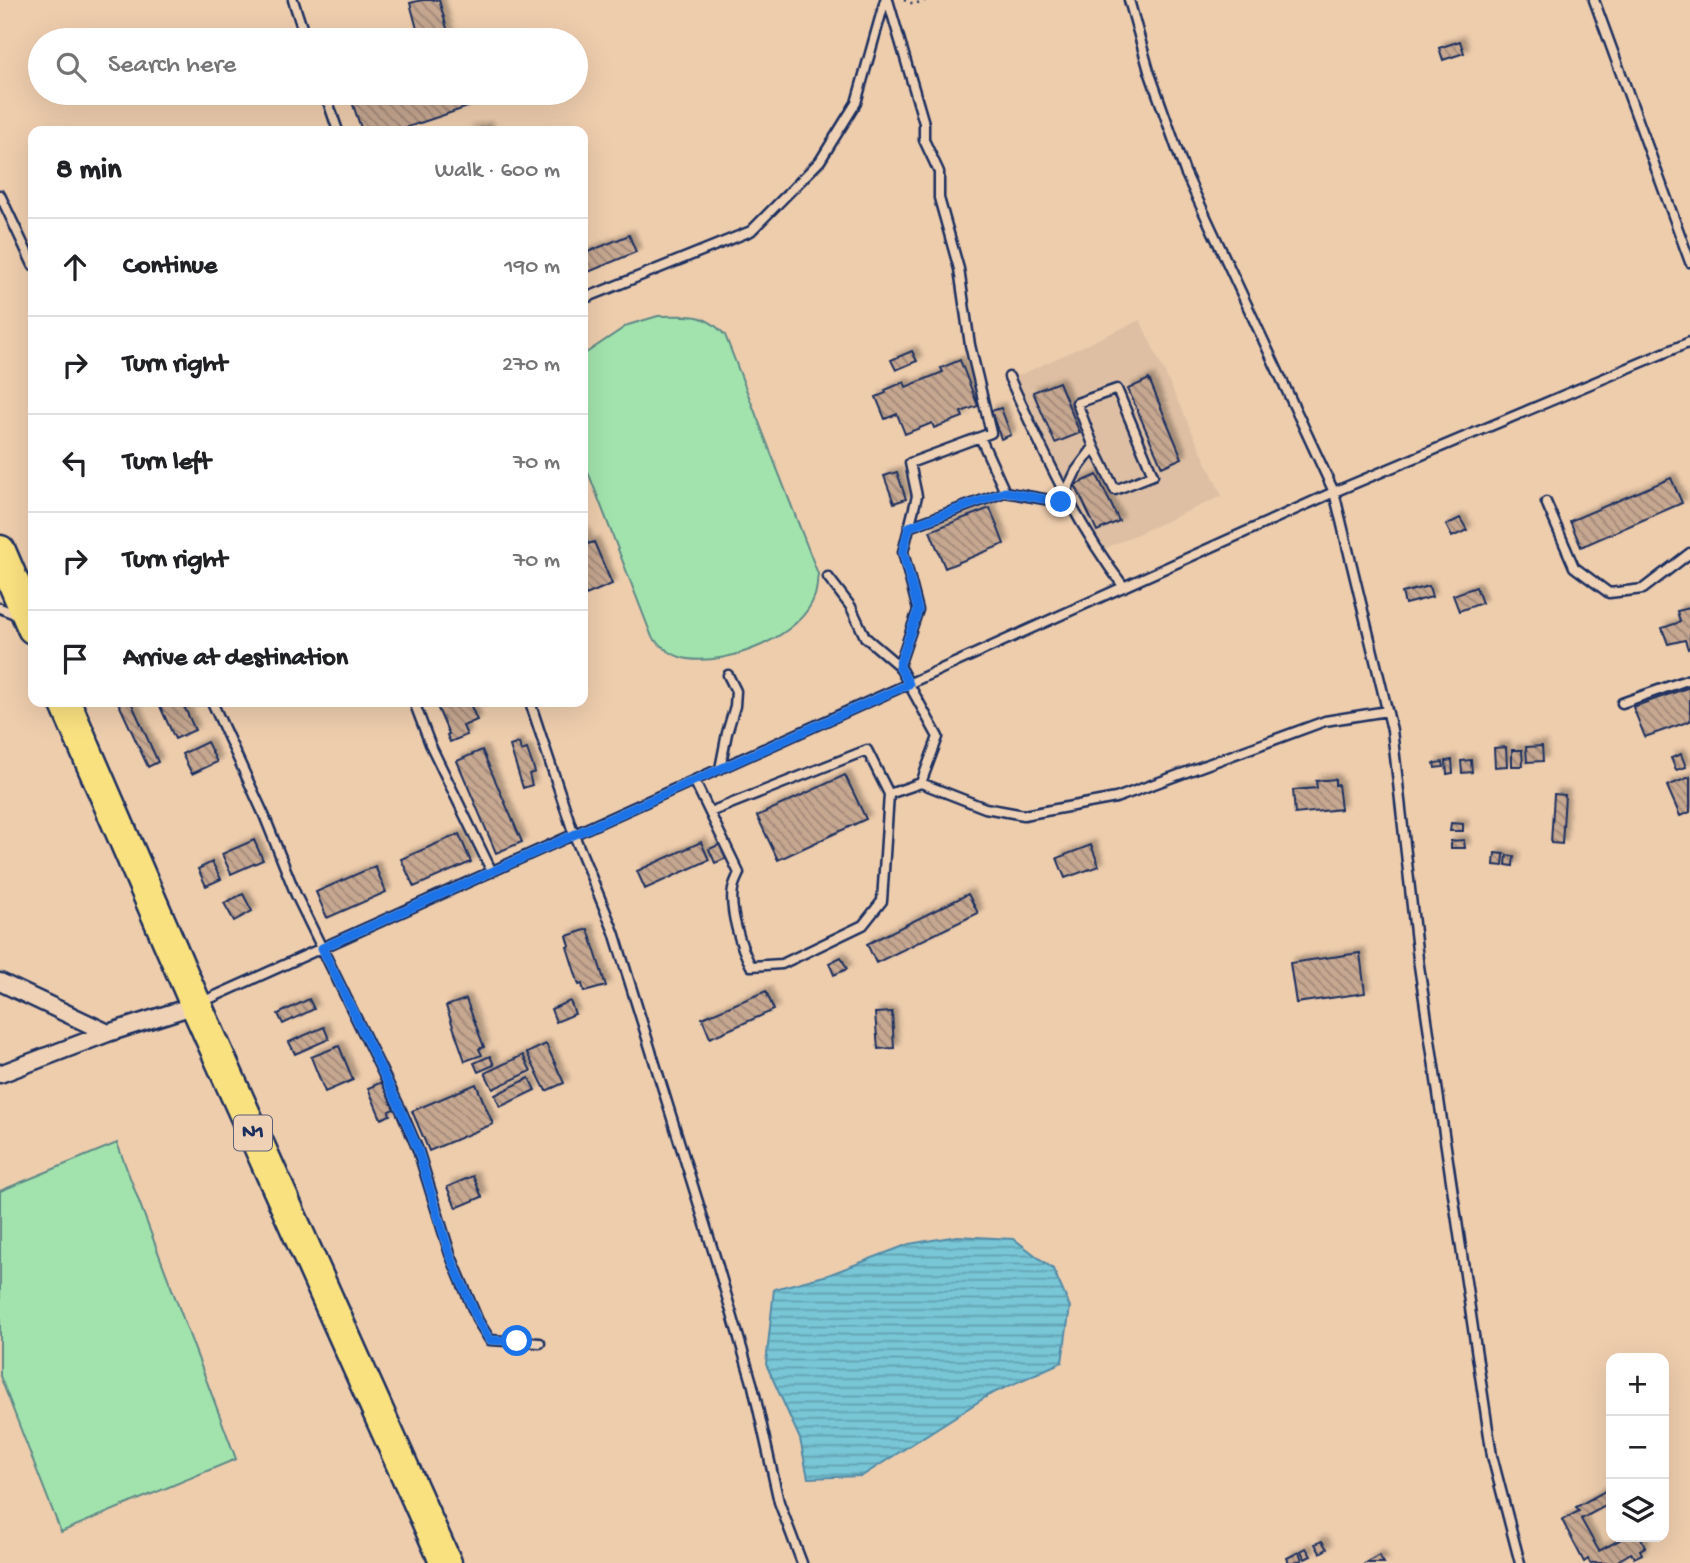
<!DOCTYPE html>
<html lang="en">
<head>
<meta charset="utf-8">
<style>
	:root { --surface:#fff; --page:#f2f2f2; --text:#202124; --muted:#757577; --line:#e0e0e0 }
	body { margin:0; font-family:"Gochi Hand",sans-serif; background:var(--page); color:var(--text) }
	.controls { position:absolute; right:21px; bottom:21px; display:grid; overflow:hidden; border-radius:14px; box-shadow:0 7px 28px #0002 }
	.controls button { width:63px; height:63px; display:grid; place-items:center; padding:0; border:0; border-bottom:2px solid var(--line); background:var(--surface); color:var(--text); font:35px sans-serif }
	.stop { position:absolute; width:21px; height:21px; margin:-16px; border:5px solid #1a73e8; border-radius:50%; background:#fff }
	.stop.end { background:#1a73e8; border-color:#fff; box-shadow:0 2px 7px #0008 }
	.list { margin:0; padding:0; list-style:none }
	h2 { display:flex; justify-content:space-between; align-items:center; height:91px; margin:0; padding:0 28px; font-size:30px }
	h2 small { font-size:23px; font-weight:400; color:var(--muted) }
	.list li { display:grid; grid-template-columns:46px 1fr auto; gap:21px; align-items:center; box-sizing:border-box; height:98px; padding:0 28px; border-top:2px solid var(--line) }
	.list b { display:block; font-size:26px; white-space:nowrap }
	.list em { font-size:23px; font-style:normal; color:var(--muted) }
	.icon { flex:none; width:38px; height:38px; fill:none; stroke:currentColor; stroke-width:2; stroke-linecap:round; stroke-linejoin:round }
	.map { position:relative; flex:none; width:1690px; height:1563px; overflow:hidden }
	.search { position:absolute; background:var(--surface); box-shadow:0 7px 28px #0002; left:28px; top:28px; width:560px; height:77px; display:flex; align-items:center; gap:18px; box-sizing:border-box; padding:0 24px; border-radius:38px; color:var(--muted); font-size:26px }
	.panel { position:absolute; background:var(--surface); box-shadow:0 7px 28px #0002; left:28px; top:126px; width:560px; height:581px; border-radius:14px }
	.map>svg:first-child { display:block }
	.built { fill:#debfa3 }
	.pitch { fill:#a2e3ad; stroke:#5e8986; stroke-width:2 }
	.water { fill:url(#water-rules); stroke:#538aa6; stroke-width:2 }
	.building { fill:url(#building-back-hatch); stroke:#1b2f5e; stroke-width:2; filter:url(#shadow) }
	.lines { fill:none; stroke-linecap:round; stroke-linejoin:round }
	.lane-casing { stroke:#1b2f5e; stroke-width:13 }
	.street-casing { stroke:#1b2f5e; stroke-width:21 }
	.highway-casing { stroke:#1b2f5e; stroke-width:35 }
	.path { stroke:#1b2f5e; stroke-width:2.5; stroke-dasharray:2 5; stroke-linecap:butt }
	.lane { stroke:#efd2b5; stroke-width:8 }
	.street { stroke:#efd2b5; stroke-width:16 }
	.highway { stroke:#fae180; stroke-width:30 }
	.route { stroke:#1a73e8; stroke-width:9 }
	.labels { text-anchor:middle; dominant-baseline:central; stroke-width:7; stroke-linejoin:round; paint-order:stroke }
	.shield { fill:#efd2b5; stroke:#5b6078; stroke-width:2 }
	.shield-label { font-size:21px; font-weight:bold; fill:#1b2f5e }
</style>
</head>
<body>
<div class="map">
<svg width="1690" height="1563" viewBox="0 0 1690 1563">
	<defs>
		<pattern id="water-rules" width="6" height="5" patternUnits="userSpaceOnUse" patternTransform="scale(1.75)"><rect width="6" height="5" fill="#78c6d6"/><path d="M0 2.5h6" fill="none" stroke="#62a1b1"/></pattern>
		<pattern id="building-back-hatch" width="6" height="6" patternUnits="userSpaceOnUse" patternTransform="scale(1.75)"><rect width="6" height="6" fill="#c6a790"/><path d="M-1 5l2 2M0 0l6 6M5-1l2 2" fill="none" stroke="#a08879"/></pattern>
		<filter id="shadow"><feDropShadow dx="4.5" dy="-4.5" stdDeviation="2" flood-color="#0004"/></filter>
	</defs>
	<rect width="100%" height="100%" fill="#eecdad"/>
	<filter id="ink" filterUnits="userSpaceOnUse"><feTurbulence type="fractalNoise" baseFrequency=".0143" numOctaves="2"/><feDisplacementMap in="SourceGraphic" scale="14" xChannelSelector="R" yChannelSelector="G"/><feConvolveMatrix kernelMatrix="1 2 1 2 8 2 1 2 1" color-interpolation-filters="sRGB"/></filter>
	<g filter="url(#ink)">
		<path class="built" d="M1140,320L1222,496L1097,552L1016,377Z"/>
		<path class="pitch" d="M658,316C688,316 703,311 725,335L818,574C817,581 817,589 815,595C802,637 728,665 688,659C673,657 662,647 652,637L583,459V355L628,325Z
			M117,1143L236,1459L61,1532L0,1376V1191Z"/>
		<path class="water" d="M957,1236L1014,1239L1053,1269L1070,1307L1062,1362L989,1395L862,1476L808,1478L800,1439L766,1364L774,1289L828,1275L909,1244Z"/>
		<path class="building" d="M422,0H439L450,39L420,40L410,3Z
			M1460,41L1464,53L1443,60L1439,48Z
			M360,93H473L477,104L396,131H362L350,96Z
			M488,127L489,131H467Z
			M629,235L636,252L586,273L583,266V254Z
			M912,351L917,361L896,370L891,360Z
			M960,360L978,406L961,412L963,417L934,428L932,423L905,434L897,414L885,419L876,397L886,393L885,390L904,382L906,387L943,372L941,368Z
			M1149,379L1182,458L1162,467L1128,389Z
			M1059,382L1080,433L1055,443L1033,392Z
			M1001,408L1011,435L1001,439L991,411Z
			M897,472L906,499L894,503L884,476Z
			M1097,475L1119,521L1097,531L1075,485Z
			M1671,478L1682,503L1581,547L1570,521Z
			M990,508L1004,544L945,568L930,531Z
			M1460,518L1467,530L1452,537L1446,525Z
			M583,530L588,544L594,542L612,584L586,595L583,588Z
			M1429,586L1432,597L1405,604L1402,593Z
			M1476,587L1482,603L1459,611L1453,595Z
			M1690,608V648L1688,649L1685,640L1668,644L1662,628L1680,622L1677,611Z
			M1690,687V721L1645,737L1633,707Z
			M118,702H131L158,762L148,767Z
			M158,702H182L195,730L175,739Z
			M435,702H469L477,720L463,726L467,735L450,742L447,735L449,734Z
			M207,742L217,762L192,774L182,754Z
			M519,743L521,751L527,749L535,772L529,774L532,785L523,788L510,746Z
			M1542,746L1543,761L1527,762L1526,747Z
			M1506,747L1507,766L1495,767L1494,748Z
			M482,750L522,842L496,853L457,761Z
			M1512,750H1522L1523,766H1512Z
			M1681,754L1686,767L1676,770L1671,758Z
			M1452,760L1453,773L1447,774L1446,761Z
			M1471,760L1472,772L1462,773L1461,761Z
			M1443,762L1444,767L1435,768L1434,763Z
			M845,775L866,819L778,860L757,816Z
			M1690,777V812L1680,816L1667,786Z
			M1335,779V785L1338,784L1341,809L1295,814L1293,790L1317,788L1316,781Z
			M1554,794L1565,795L1562,844L1551,843Z
			M1451,823L1463,824V831H1450Z
			M459,834L471,862L414,887L401,859Z
			M254,840L263,860L231,874L222,854Z
			M1464,840L1465,848H1451V841Z
			M701,842L709,860L645,889L637,871Z
			M721,844L727,858L715,863L709,849Z
			M1091,845L1099,866L1065,878L1057,858Z
			M1495,853L1504,854L1503,866L1494,865Z
			M1507,855L1514,856L1513,866L1506,865Z
			M212,862L221,879L206,886L198,869Z
			M375,866L386,892L327,918L316,892Z
			M243,894L252,911L234,921L224,903Z
			M968,894L978,913L876,963L867,944Z
			M588,929L606,986L584,992L582,984L579,985L567,947L570,946L567,936Z
			M1360,953L1365,993L1296,1003L1290,963Z
			M841,957L847,969L834,975L829,963Z
			M766,991L774,1010L710,1038L702,1018Z
			M309,999L314,1009L283,1024L278,1014Z
			M466,999L484,1047L479,1049L482,1055L465,1061L446,1006Z
			M570,1001L575,1014L556,1022L551,1009Z
			M892,1012L894,1048L878,1049L875,1013Z
			M324,1027L329,1039L295,1054L289,1042Z
			M546,1044L564,1083L546,1091L527,1053Z
			M339,1046L353,1080L325,1092L311,1057Z
			M523,1055L531,1071L493,1089L485,1073Z
			M490,1056L494,1065L478,1072L474,1063Z
			M529,1078L535,1090L500,1107L495,1095Z
			M382,1082L394,1109L389,1111L390,1115L381,1119L368,1088Z
			M476,1084L493,1124L429,1151L412,1111Z
			M473,1176L482,1197L456,1208L447,1187Z
			M1605,1491L1608,1496L1611,1494V1508L1609,1504L1581,1519L1599,1551L1625,1537H1640L1645,1547L1640,1550L1642,1554L1634,1558L1631,1553L1619,1560L1621,1563H1590L1588,1559L1584,1562L1562,1520L1579,1511L1576,1507Z
			M1322,1541L1327,1549L1320,1553L1315,1544Z
			M1306,1548L1311,1556L1305,1559L1301,1551Z
			M1299,1552L1302,1560L1289,1563L1287,1558Z
			M1379,1555L1384,1563H1366Z"/>
		<g class="lines">
			<g class="lane-casing">
				<path id="lane" d="M293,0L306,40
					M888,0L924,123V140L939,172V198L959,269L970,345L991,433L980,437
					M1129,0L1149,71L1185,172L1334,492L1392,730L1418,959L1492,1456L1520,1563
					M1594,0L1690,262
					M325,93L338,131
					M0,195L33,265
					M583,299L751,231L820,161L856,103L885,0
					M1009,377C1042,449 1075,523 1124,587
					M1005,492L1061,502L1076,471L1094,447L1077,403L1117,389L1153,475L1115,490L1094,447
					M1546,502L1574,567L1609,593L1643,589L1690,553
					M909,527L1005,492L980,437L910,463L917,496L903,552L918,610L899,666L938,737L921,783
					M828,577L851,607L865,637L899,666
					M0,608L17,615
					M212,702L264,815L296,895L401,1110L418,1150L450,1254L478,1321L490,1340L540,1343
					M414,702L430,744L492,872
					M530,702L574,835L614,932L717,1263L753,1386L779,1502L802,1563
					M1622,703L1690,679
					M720,769L727,733L735,706L736,691L728,675
					M694,780L739,873C737,878 734,883 733,889C729,910 741,948 751,966L782,964L863,925L882,901L889,794L867,750L710,812
					M889,794L921,783L985,808L1024,815L1116,798L1325,721L1387,711
					M202,1002L1334,492L1690,342"/>
			</g>
			<g class="street-casing">
				<path id="street" d="M0,982L108,1033
					M0,1074L108,1033L196,1005"/>
			</g>
			<g class="highway-casing">
				<path id="highway" d="M0,551L33,628
					M65,702L196,1005L446,1563"/>
			</g>
			<path class="path" d="M904,0L914,4L927,0"/>
			<use href="#lane" class="lane"/>
			<use href="#street" class="street"/>
			<use href="#highway" class="highway"/>
		</g>
	</g>
	<g class="lines" filter="url(#ink)">
		<path class="route" d="M517,1341L490,1340L478,1321L450,1255L418,1150L401,1110L322,948L909,684L899,666L918,610L903,552L909,527L1005,492L1061,502"/>
	</g>
	<g class="labels">
		<rect class="shield" x="234" y="1115.5" width="38" height="35" rx="5"/>
		<g class="shield-label">
			<text x="253" y="1133">N1</text>
		</g>
	</g>
</svg>
<div class="controls">
<button>+</button>
<button>−</button>
<button><svg class="icon" aria-label="layers" viewBox="0 0 24 24"><path d="M12 4l9 5-9 5-9-5zM3 14l9 5 9-5"/></svg></button>
</div>
<div class="stop" style="left:517px;top:1341px"></div>
<div class="stop end" style="left:1061px;top:502px"></div>
<div class="search"><svg class="icon" aria-label="search" viewBox="0 0 24 24"><circle cx="10" cy="10" r="6"/><path d="M15 15l6 6"/></svg>Search here</div>
<section class="panel">
<h2>8 min<small>Walk · 600 m</small></h2>
<ul class="list">
<li><svg class="icon" aria-label="ahead" viewBox="0 0 24 24"><path d="M12 20V5M6 11l6-6 6 6"/></svg><div><b>Continue</b></div><em>190 m</em></li>
<li><svg class="icon" aria-label="right" viewBox="0 0 24 24"><path d="M7 20v-9h11M14 6l5 5-5 5"/></svg><div><b>Turn right</b></div><em>270 m</em></li>
<li><svg class="icon" aria-label="left" viewBox="0 0 24 24"><path d="M17 20v-9H6M10 6l-5 5 5 5"/></svg><div><b>Turn left</b></div><em>70 m</em></li>
<li><svg class="icon" aria-label="right" viewBox="0 0 24 24"><path d="M7 20v-9h11M14 6l5 5-5 5"/></svg><div><b>Turn right</b></div><em>70 m</em></li>
<li><svg class="icon" aria-label="arrive" viewBox="0 0 24 24"><path d="M6 21V4h12l-3 4 3 4H6"/></svg><div><b>Arrive at destination</b></div></li>
</ul>
</section>
</div>
</body>
</html>
